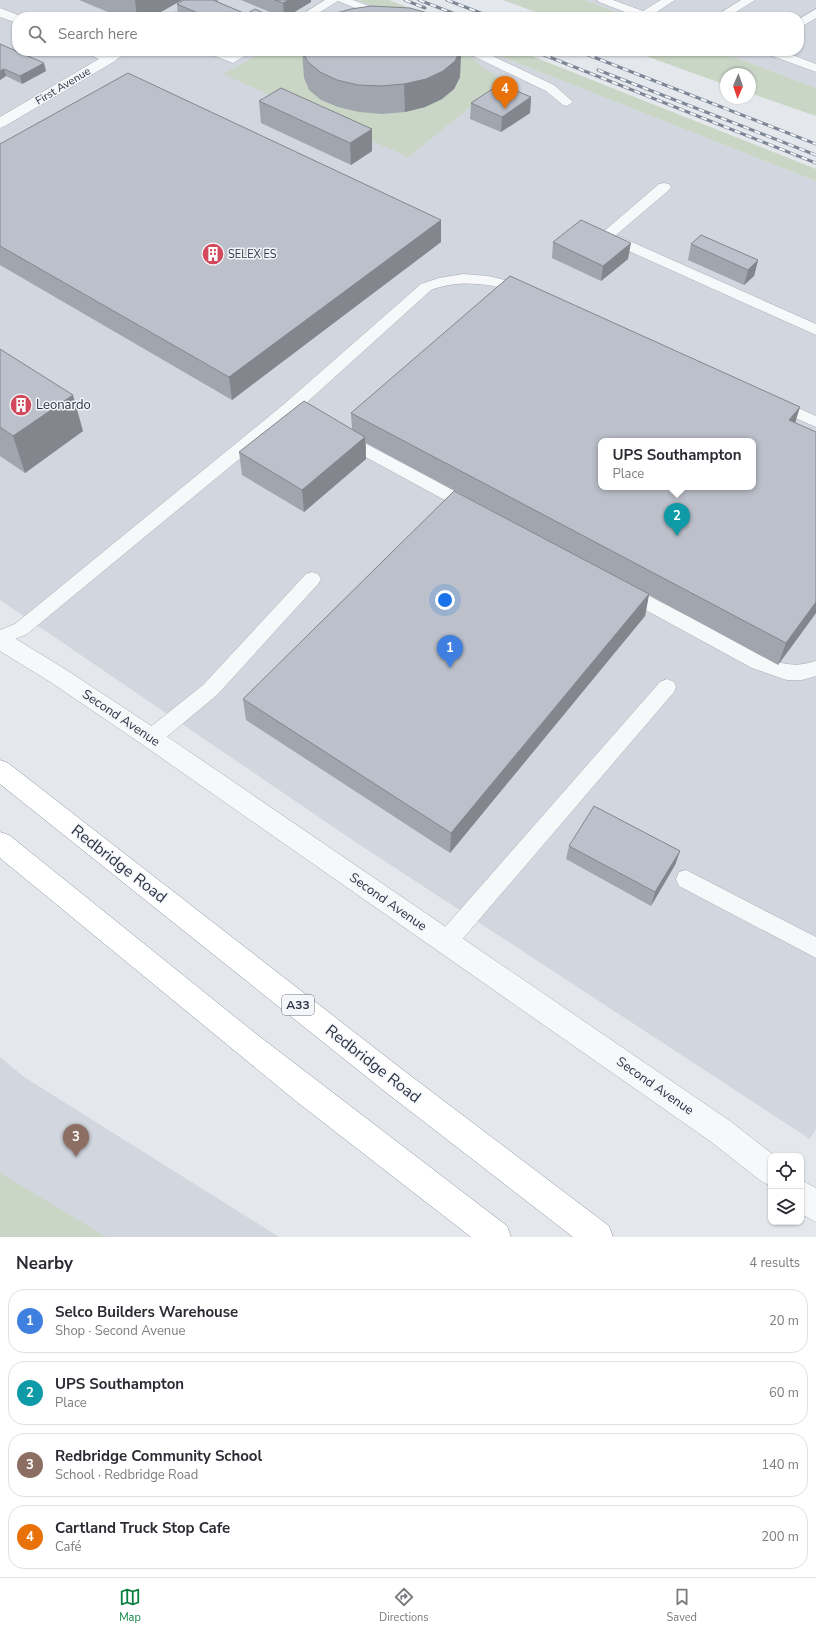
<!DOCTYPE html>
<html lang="en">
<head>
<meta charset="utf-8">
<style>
	:root { --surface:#fff; --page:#f2f2f3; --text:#2b2b33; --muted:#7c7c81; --line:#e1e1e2; --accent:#0b8043 }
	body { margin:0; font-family:"Nunito Sans",sans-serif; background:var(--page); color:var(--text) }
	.controls { position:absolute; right:12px; bottom:12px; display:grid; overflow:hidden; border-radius:8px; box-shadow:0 1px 3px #0004 }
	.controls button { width:36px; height:36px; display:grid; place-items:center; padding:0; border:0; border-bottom:1px solid var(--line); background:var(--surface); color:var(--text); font:20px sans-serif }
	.compass { position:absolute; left:720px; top:68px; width:36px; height:36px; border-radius:50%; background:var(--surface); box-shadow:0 1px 3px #0004; rotate:182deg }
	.you { position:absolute; left:445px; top:600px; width:14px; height:14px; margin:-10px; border:3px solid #fff; border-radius:50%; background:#1a73e8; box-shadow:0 0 0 6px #1a73e833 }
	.badge { display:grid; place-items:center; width:26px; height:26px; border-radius:50%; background:var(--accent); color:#fff; font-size:13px; font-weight:700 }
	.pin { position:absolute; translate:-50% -33px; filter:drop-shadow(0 1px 2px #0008) }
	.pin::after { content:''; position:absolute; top:21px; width:14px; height:12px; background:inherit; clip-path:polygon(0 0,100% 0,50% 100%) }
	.popup { position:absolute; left:598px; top:438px; width:158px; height:52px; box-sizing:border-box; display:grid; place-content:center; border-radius:8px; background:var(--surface); filter:drop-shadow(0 1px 3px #0005); font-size:13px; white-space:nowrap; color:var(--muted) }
	.popup b { font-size:15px; color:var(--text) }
	.popup::after { content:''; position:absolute; left:50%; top:100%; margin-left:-8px; border:8px solid transparent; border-top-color:var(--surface) }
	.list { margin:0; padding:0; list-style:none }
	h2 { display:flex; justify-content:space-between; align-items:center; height:52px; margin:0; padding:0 16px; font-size:17px }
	h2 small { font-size:13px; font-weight:400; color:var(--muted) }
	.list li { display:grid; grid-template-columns:26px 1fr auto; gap:12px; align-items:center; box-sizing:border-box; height:64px; margin:0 8px 8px; padding:0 8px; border:1px solid var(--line); border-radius:16px }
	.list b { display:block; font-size:15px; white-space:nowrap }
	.list p { margin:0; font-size:13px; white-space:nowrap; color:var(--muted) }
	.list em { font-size:13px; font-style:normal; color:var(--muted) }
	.icon { flex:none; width:22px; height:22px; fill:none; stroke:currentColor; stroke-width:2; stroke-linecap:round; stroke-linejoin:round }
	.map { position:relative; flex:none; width:816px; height:1237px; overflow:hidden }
	.search { position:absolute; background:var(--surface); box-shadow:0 1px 3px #0004; left:12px; right:12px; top:12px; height:44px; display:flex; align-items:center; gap:10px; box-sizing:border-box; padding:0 14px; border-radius:16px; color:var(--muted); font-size:15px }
	.sheet { height:340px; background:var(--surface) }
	nav { display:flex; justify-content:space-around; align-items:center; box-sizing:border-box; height:56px; border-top:1px solid var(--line); background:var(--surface); font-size:11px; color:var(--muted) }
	nav a { display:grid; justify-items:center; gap:2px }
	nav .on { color:var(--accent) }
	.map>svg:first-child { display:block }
	.built { fill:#d2d6de; fill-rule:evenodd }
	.green { fill:#c9d6c5 }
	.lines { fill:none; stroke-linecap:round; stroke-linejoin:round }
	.service-casing { stroke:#a9aeb7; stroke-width:1 }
	.minor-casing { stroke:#a9aeb7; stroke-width:1 }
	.trunk-casing { stroke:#8b94a3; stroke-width:1 }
	.service { fill:#f7f8fa; fill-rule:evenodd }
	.minor { fill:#f7f8fa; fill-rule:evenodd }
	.trunk { fill:#fff; fill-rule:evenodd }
	.rail-casing { stroke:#7d8696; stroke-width:3 }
	.rail { stroke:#f4f6f9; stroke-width:2; stroke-dasharray:6; stroke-linecap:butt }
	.wall { fill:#a1a5ae }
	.shaded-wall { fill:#83868d }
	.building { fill:#bbc0ca; stroke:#83868d; fill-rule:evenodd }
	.labels { text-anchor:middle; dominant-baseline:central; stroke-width:3; stroke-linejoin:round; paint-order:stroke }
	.far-street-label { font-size:11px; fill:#2b3445; stroke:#f4f6f9 }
	.far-poi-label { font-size:11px; fill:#2b3445; stroke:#f4f6f9; text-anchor:start }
	.shield { fill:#f4f6f9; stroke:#676e7b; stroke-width:1 }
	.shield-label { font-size:12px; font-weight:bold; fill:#2b3445 }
	.poi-label { font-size:13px; fill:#2b3445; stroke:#f4f6f9; text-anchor:start }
	.street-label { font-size:13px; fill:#2b3445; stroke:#f4f6f9 }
	.near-street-label { font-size:16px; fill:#2b3445; stroke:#f4f6f9 }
</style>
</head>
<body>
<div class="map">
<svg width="816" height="1237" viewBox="0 0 816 1237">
	<rect width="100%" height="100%" fill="#e4e7ec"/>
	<path class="built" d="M0,0H358L401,17H17V51H487L816,181V1129L810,1139L351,839L0,600ZM601,441H753V487H601Z
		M584,0H816V88L718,51H799V17H629Z
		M0,1057L24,1077L279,1237H0Z"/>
	<path class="green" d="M358,0H389L432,17H401Z
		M503,0H584L629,17H549Z
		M266,51H457L472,58L482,67L509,84L473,105L408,157L223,74Z
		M487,51H519L816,169V181Z
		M632,51H718L816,88V116L750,93V74H726V85Z
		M0,1173L106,1237H0Z"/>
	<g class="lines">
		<g class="service-casing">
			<path id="service" d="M199,0H214L181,17H166Z
				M325,0H353L393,15L395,17H378L338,1L312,17H298Z
				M597,0H613L643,11L661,0H675L652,15L654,17H638L599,2Z
				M741,0H755L728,17H714Z
				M816,9V18L799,28V19Z
				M115,51H130L114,61H106L104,58Z
				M208,51H224L232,54L238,51H253L233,63L210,54Z
				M467,51H482L554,85L573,102L567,106L563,105L546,91L469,54Z
				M765,51H782L816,64V72L767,54Z
				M664,183L669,184L671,187L669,190L616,235L816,324V335L602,239L600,236L602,233L659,184Z
				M463,274L488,276L530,286L532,289L530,292L525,293C493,285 463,278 431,290L295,413L27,634L0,645V630L15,624L283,405L421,284L439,278Z
				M776,398L816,416V427L770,407L768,403L770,399Z
				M344,432L477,503L479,507L477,511L471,513L465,511L338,442L336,438L338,434Z
				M312,572L318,574L321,579L318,584L217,695L158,744L151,746L144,744L141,738L144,732L203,685L306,574Z
				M626,584L772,660C788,666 800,666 816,661V676L802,680H787L752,668L620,596L617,591L620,586Z
				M667,679L674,682L676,687L674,692L454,949L446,952L438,949L435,942L438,935L660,682Z
				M686,870L816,937V958L679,886L676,879L679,872Z"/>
		</g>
		<g class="minor-casing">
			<path id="minor" d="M0,8L23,17H17V23L0,17Z
				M86,51C96,51 111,48 117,58L115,61L5,126L0,128V117L99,59L88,54Z
				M0,631L8,634L68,671L159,731L730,1121L775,1156H771V1186L761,1181L710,1141L143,745L52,683L0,651Z
				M801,1180L816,1188V1222L801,1214Z"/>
		</g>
		<g class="trunk-casing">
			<path id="trunk" d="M0,760L8,763L403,1070L609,1226L613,1237H573L383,1090L0,784Z
				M0,832L9,835L255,1033L507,1226L511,1237H471L297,1102L0,858Z"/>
		</g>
		<use href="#service" class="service"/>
		<use href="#minor" class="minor"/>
		<use href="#trunk" class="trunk"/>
		<g class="rail-casing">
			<path id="rail" d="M405,0L425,8
				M419,0L463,17
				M447,0L491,17
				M534,51L816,163
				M578,51L816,144
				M598,70L816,155"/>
		</g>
		<use href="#rail" class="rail"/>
	</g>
	<path class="wall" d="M79,0H182L152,17H120Z
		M184,0H218V2L246,14L267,17H178L177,4Z
		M241,0H311V2L286,17H282Z
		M0,44L46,71L22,84L6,76L0,80Z
		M302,51H461L460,77L454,89L442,99L425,107L405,112L382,114L359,112L338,107L321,100L309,90L304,78Z
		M531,97L530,113L501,132L470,119L471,103Z
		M259,101L372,151L351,165L261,123Z
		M0,144L441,242L232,400L0,265Z
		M553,242L628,259L601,281L552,258Z
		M691,244L758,260L754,276L744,285L688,260Z
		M0,349L83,431L25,473L0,456Z
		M351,413L795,423L816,613L778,665L649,595L645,616L450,853L246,720L243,699L565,550L366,443V459L304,512L242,475L239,452L352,429Z
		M569,846L680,851L675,865L651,906L566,859Z"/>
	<path class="shaded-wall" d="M135,0H182L152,17H137Z
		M289,0H311V2L286,17H284L283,3Z
		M266,14L267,17H261Z
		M461,51L460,77L454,89L442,99L425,107L405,112L404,84Z
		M44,63L46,71L22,84L20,76Z
		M4,69L6,76L0,80V71Z
		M531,97L530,113L501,132L502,117Z
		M372,129V151L351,165L350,143Z
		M441,220V242L232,400L229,377Z
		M631,243L628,259L601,281L603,266Z
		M758,260L754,276L744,285L748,270Z
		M73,395L83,431L25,473L13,436Z
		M800,407L793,430L789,420Z
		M365,437L366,459L304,512L302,490Z
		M649,594L645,616L450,853L451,833Z
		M816,602V613L778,665L786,643Z
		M680,851L675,865L651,906L655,892Z"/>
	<path class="building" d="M184,0H213L246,14L255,9L266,14L261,17H207L177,4Z
		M275,0H289L283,3Z
		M371,6L410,8L428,13L437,17H327L333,14L351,9Z
		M0,44L44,63L20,76L4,69L0,71Z
		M302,51H460L455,61L443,71L426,79L404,84L381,86L358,85L337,80L320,72L308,62Z
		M128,73L441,220L229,377L0,246V144Z
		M500,84L531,97L502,117L471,103Z
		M281,88L372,129L350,143L259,101Z
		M581,220L631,243L603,266L553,242Z
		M701,235L758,260L748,270L691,244Z
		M510,276L800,407L789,420L816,432V602L786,643L351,413ZM601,441H753V487H601Z
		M0,349L73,395L13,436L0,427Z
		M304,401L365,437L302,490L239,452Z
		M454,491L649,594L451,833L243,699Z
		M594,806L680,851L655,892L569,846Z"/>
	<defs>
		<g id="building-disc" transform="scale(1.15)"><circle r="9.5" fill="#d1495b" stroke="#f4f6f9"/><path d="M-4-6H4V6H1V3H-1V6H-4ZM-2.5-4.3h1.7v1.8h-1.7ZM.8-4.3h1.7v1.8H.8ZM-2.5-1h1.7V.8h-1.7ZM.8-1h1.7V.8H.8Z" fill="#fff"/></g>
	</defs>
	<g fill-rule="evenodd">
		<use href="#building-disc" x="213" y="254"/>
		<use href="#building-disc" x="21" y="405"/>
	</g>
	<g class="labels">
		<g class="far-street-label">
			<text transform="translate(63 86) rotate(-31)">First Avenue</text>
		</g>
		<g class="far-poi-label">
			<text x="228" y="254">SELEX ES</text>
		</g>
		<rect class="shield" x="282" y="995" width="32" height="20" rx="3"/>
		<g class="shield-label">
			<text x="298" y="1005">A33</text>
		</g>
		<g class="poi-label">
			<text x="36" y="405">Leonardo</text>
		</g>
		<g class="street-label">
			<text transform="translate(121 718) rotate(34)">Second Avenue</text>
			<text transform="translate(388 902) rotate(35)">Second Avenue</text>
			<text transform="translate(655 1086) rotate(35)">Second Avenue</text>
		</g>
		<g class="near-street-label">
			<text transform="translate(119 864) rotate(38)">Redbridge Road</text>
			<text transform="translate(373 1064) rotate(38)">Redbridge Road</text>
		</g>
	</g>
</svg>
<div class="controls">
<button><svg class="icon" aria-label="locate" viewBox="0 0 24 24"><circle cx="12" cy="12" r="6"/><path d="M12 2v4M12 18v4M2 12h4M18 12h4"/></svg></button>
<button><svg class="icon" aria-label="layers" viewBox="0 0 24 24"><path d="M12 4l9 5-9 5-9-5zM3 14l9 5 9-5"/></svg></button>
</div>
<svg class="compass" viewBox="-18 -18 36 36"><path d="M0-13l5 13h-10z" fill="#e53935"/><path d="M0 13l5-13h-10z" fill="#7c7c81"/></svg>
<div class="you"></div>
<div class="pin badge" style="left:450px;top:668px;background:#3f7fe0">1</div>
<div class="pin badge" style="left:677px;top:536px;background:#0f9aa8">2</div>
<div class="popup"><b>UPS Southampton</b>Place</div>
<div class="pin badge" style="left:76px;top:1157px;background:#8d6e63">3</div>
<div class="pin badge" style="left:505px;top:109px;background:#e8710a">4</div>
<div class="search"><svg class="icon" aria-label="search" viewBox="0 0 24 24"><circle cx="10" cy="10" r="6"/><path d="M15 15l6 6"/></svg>Search here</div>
</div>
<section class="sheet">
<h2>Nearby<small>4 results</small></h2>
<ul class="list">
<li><span class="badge" style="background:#3f7fe0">1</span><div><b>Selco Builders Warehouse</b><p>Shop · Second Avenue</p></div><em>20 m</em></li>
<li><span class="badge" style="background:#0f9aa8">2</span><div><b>UPS Southampton</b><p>Place</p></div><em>60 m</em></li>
<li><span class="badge" style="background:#8d6e63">3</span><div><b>Redbridge Community School</b><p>School · Redbridge Road</p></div><em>140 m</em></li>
<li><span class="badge" style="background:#e8710a">4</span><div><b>Cartland Truck Stop Cafe</b><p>Café</p></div><em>200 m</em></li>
</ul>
</section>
<nav>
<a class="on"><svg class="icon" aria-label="map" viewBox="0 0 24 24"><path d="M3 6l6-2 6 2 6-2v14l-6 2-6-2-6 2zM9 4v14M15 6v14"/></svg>Map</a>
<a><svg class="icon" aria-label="directions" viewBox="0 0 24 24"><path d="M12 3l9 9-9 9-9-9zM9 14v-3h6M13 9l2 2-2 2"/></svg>Directions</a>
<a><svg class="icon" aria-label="saved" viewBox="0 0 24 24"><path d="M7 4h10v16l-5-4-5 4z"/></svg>Saved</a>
</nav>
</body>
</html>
